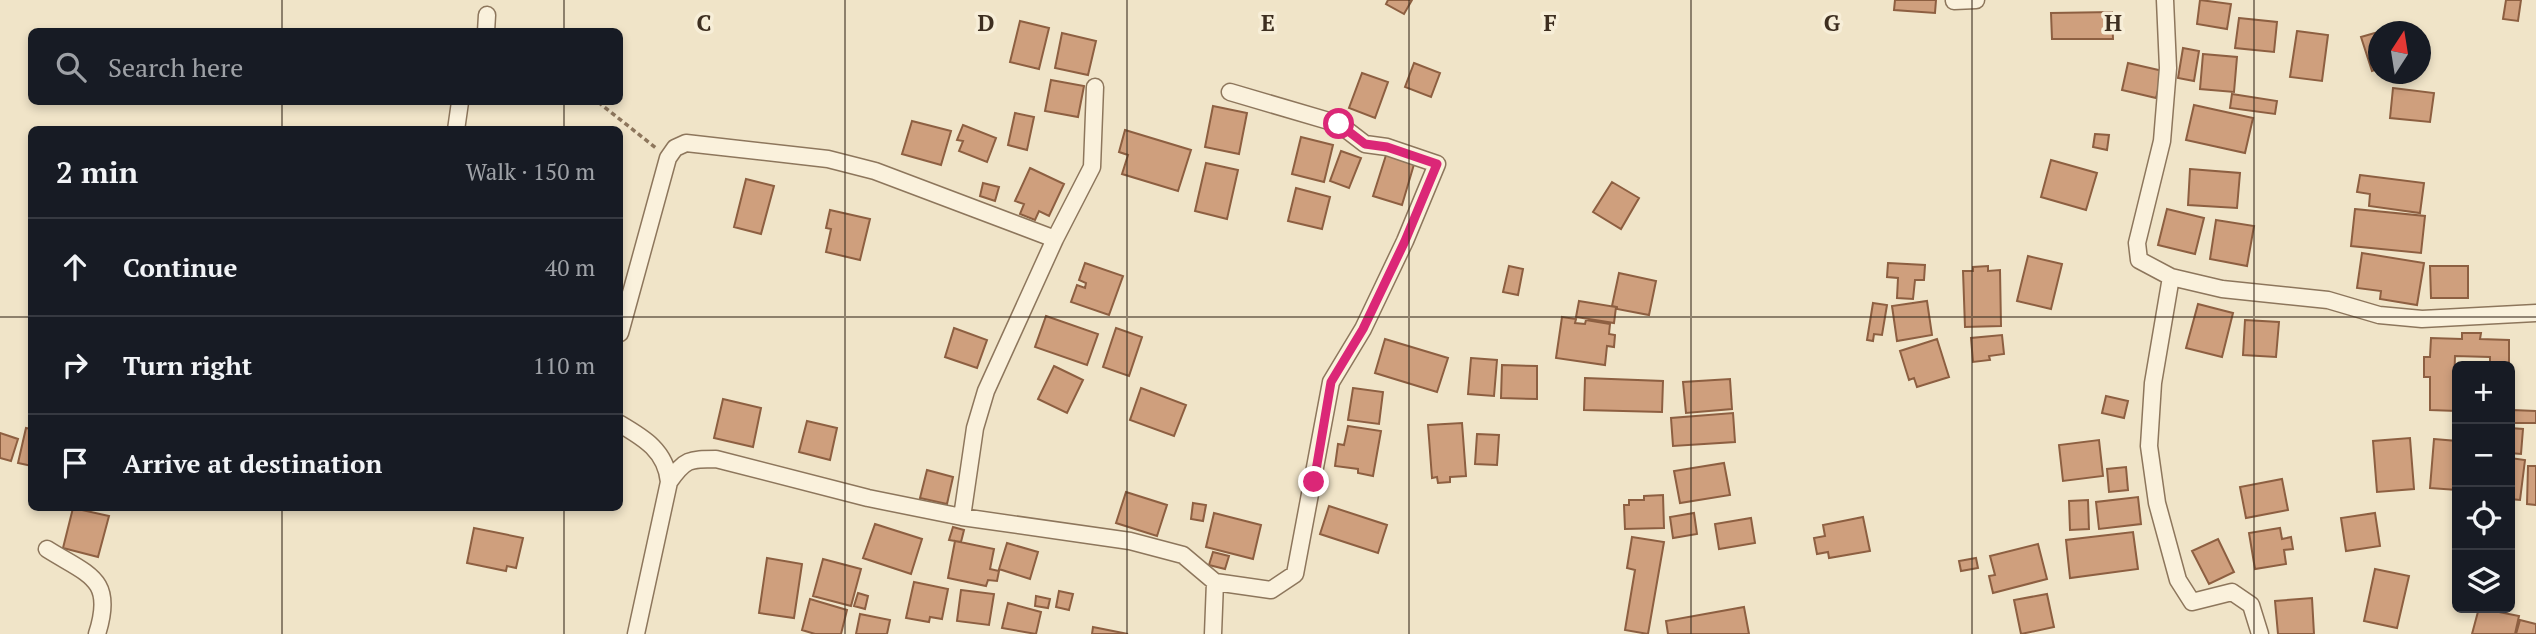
<!DOCTYPE html>
<html lang="en">
<head>
<meta charset="utf-8">
<style>
	:root { --surface:#171b24; --page:#20242c; --text:#f1f3f6; --muted:#9ea1a6; --line:#363941 }
	body { margin:0; font-family:"PT Serif",serif; background:var(--page); color:var(--text) }
	.controls { position:absolute; right:21px; bottom:21px; display:grid; overflow:hidden; border-radius:10px; box-shadow:0 4px 10px #0003 }
	.controls button { width:63px; height:63px; display:grid; place-items:center; padding:0; border:0; border-bottom:2px solid var(--line); background:var(--surface); color:var(--text); font:35px sans-serif }
	.compass { position:absolute; left:2368px; top:21px; width:63px; height:63px; border-radius:50%; background:var(--surface); box-shadow:0 4px 10px #0003; rotate:12deg }
	.stop { position:absolute; width:21px; height:21px; margin:-16px; border:5px solid #db2777; border-radius:50%; background:#fff }
	.stop.end { background:#db2777; border-color:#fff; box-shadow:0 2px 7px #0008 }
	.list { margin:0; padding:0; list-style:none }
	h2 { display:flex; justify-content:space-between; align-items:center; height:91px; margin:0; padding:0 28px; font-size:30px }
	h2 small { font-size:23px; font-weight:400; color:var(--muted) }
	.list li { display:grid; grid-template-columns:46px 1fr auto; gap:21px; align-items:center; box-sizing:border-box; height:98px; padding:0 28px; border-top:2px solid var(--line) }
	.list b { display:block; font-size:26px; white-space:nowrap }
	.list em { font-size:23px; font-style:normal; color:var(--muted) }
	.icon { flex:none; width:38px; height:38px; fill:none; stroke:currentColor; stroke-width:2; stroke-linecap:round; stroke-linejoin:round }
	.map { position:relative; flex:none; width:2536px; height:634px; overflow:hidden }
	.search { position:absolute; background:var(--surface); box-shadow:0 4px 10px #0003; left:28px; top:28px; width:595px; height:77px; display:flex; align-items:center; gap:18px; box-sizing:border-box; padding:0 24px; border-radius:10px; color:var(--muted); font-size:26px }
	.panel { position:absolute; background:var(--surface); box-shadow:0 4px 10px #0003; left:28px; top:126px; width:595px; height:385px; border-radius:10px }
	.map>svg:first-child { display:block }
	.building { fill:#cf9f7d; stroke:#8d5f41; stroke-width:2 }
	.lines { fill:none; stroke-linecap:round; stroke-linejoin:round }
	.minor-casing { stroke:#8d765c; stroke-width:19 }
	.path { stroke:#8d765c; stroke-width:3.5; stroke-dasharray:5 3.5; stroke-linecap:butt }
	.minor { stroke:#faf1dc; stroke-width:16 }
	.route { stroke:#db2777; stroke-width:9 }
	.grid { fill:none; stroke:#3d2e20; stroke-width:2; stroke-opacity:0.55 }
	.grid-label { font-size:23px; text-anchor:middle; font-weight:bold; fill:#3d2e20; stroke:#f7eed8; stroke-width:7; stroke-linejoin:round; paint-order:stroke }
</style>
</head>
<body>
<div class="map">
<svg width="2536" height="634" viewBox="0 0 2536 634">
	<rect width="100%" height="100%" fill="#f0e4c8"/>
	<path class="building" d="M1388,0H1412L1404,14L1386,4Z
		M1895,0H1936L1935,13L1894,10Z
		M2200,0L2231,4L2227,29L2197,24Z
		M2506,0H2521L2518,21L2503,19Z
		M2112,12L2113,39H2052L2051,13Z
		M2239,18L2277,22L2274,52L2235,48Z
		M1020,21L1049,28L1039,69L1010,62Z
		M2297,31L2328,35L2322,81L2290,77Z
		M2378,32V69L2372,71L2361,37Z
		M1062,33L1096,41L1088,75L1055,68Z
		M2183,48L2199,51L2194,81L2178,78Z
		M2203,54L2237,57L2234,92L2200,89Z
		M1414,63L1440,73L1431,97L1405,87Z
		M2128,63L2163,71L2156,98L2122,90Z
		M1362,73L1388,82L1375,118L1349,108Z
		M1051,80L1084,86L1078,117L1045,111Z
		M2393,88L2434,93L2430,122L2390,118Z
		M2232,94L2277,101L2275,114L2230,108Z
		M2194,105L2253,118L2245,153L2186,140Z
		M1213,106L1247,113L1239,154L1205,147Z
		M1015,113L1034,117L1027,150L1008,145Z
		M912,121L951,131L941,165L902,154Z
		M963,125L996,138L987,162L959,151L963,141L957,140Z
		M1125,130L1191,150L1178,191L1122,174L1128,155L1119,152Z
		M2095,134L2109,135L2107,150L2093,147Z
		M1301,137L1333,145L1324,182L1292,174Z
		M1341,151L1361,158L1349,188L1330,181Z
		M1387,152L1415,161L1402,205L1373,196Z
		M2051,160L2097,173L2086,210L2041,197Z
		M1206,163L1238,170L1227,219L1195,211Z
		M1030,168L1064,184L1049,216L1039,211L1035,220L1020,214L1024,204L1015,201Z
		M2190,169L2240,173L2237,208L2188,205Z
		M2360,175L2424,183L2420,213L2369,206L2370,194L2357,192Z
		M746,179L774,186L761,234L734,227Z
		M1612,182L1639,198L1621,229L1593,212Z
		M983,183L999,187L995,201L980,196Z
		M1296,188L1330,197L1322,229L1288,221Z
		M2167,209L2204,218L2195,254L2158,245Z
		M2355,209L2425,216L2421,253L2351,246Z
		M830,210L870,219L860,260L826,252L831,229L826,228Z
		M2216,220L2254,226L2247,266L2210,259Z
		M2362,253L2424,263L2417,305L2380,299L2381,291L2357,288Z
		M2028,256L2062,264L2051,309L2017,301Z
		M1085,263L1123,276L1109,315L1071,302L1077,285L1085,288L1086,283L1079,280Z
		M1888,263L1925,265L1924,280H1915L1913,299L1897,298L1898,278L1887,277Z
		M1509,266L1523,269L1518,295L1503,292Z
		M1988,266V271L2000,270L2001,326L1965,327L1963,271H1973V267Z
		M2430,266H2468V298H2431Z
		M1619,273L1656,281L1649,315L1617,309V307L1612,306Z
		M1579,301L1616,307L1614,323L1576,317Z
		M1927,301L1932,335L1897,341L1892,306Z
		M1873,303L1887,305L1882,335L1874,334L1873,341L1867,340Z
		M2198,304L2233,313L2222,357L2186,348Z
		M1046,316L1098,334L1087,365L1035,347Z
		M1562,317L1576,319L1575,323L1585,324L1586,320L1610,324L1609,334L1615,335L1614,347L1607,346L1605,365L1556,358Z
		M2245,320L2279,322L2276,357L2243,355Z
		M954,328L987,340L977,368L945,357Z
		M1116,328L1142,337L1129,376L1103,367Z
		M2462,333H2481L2480,339L2509,340V366H2512V387H2510V366H2490V357L2455,356L2454,385H2457V411L2430,410V377H2424V357H2430L2431,338L2462,339Z
		M2002,335L2004,354L1989,356L1990,360L1973,362L1971,338Z
		M1385,339L1448,358L1437,392L1375,373Z
		M1937,339L1949,377L1917,387L1914,378L1909,380L1900,351Z
		M1471,358L1497,360L1494,396L1468,394Z
		M1502,365L1537,366V399L1501,398Z
		M1054,366L1083,380L1067,413L1038,399Z
		M1585,378L1663,381L1662,412L1584,410Z
		M1730,379L1732,409L1686,413L1683,382Z
		M1141,388L1186,405L1174,436L1130,420Z
		M1353,388L1383,392L1379,424L1348,420Z
		M2106,396L2128,401L2124,418L2102,413Z
		M723,399L761,408L753,447L714,438Z
		M2512,410L2536,411V423H2512Z
		M1733,413L1735,442L1673,446L1671,418Z
		M807,421L837,428L830,460L799,452Z
		M1462,423L1466,476L1450,477V482L1438,483L1437,477L1432,478L1428,425Z
		M1348,426L1381,431L1373,476L1358,473V469L1335,466L1338,444L1344,445Z
		M26,428L32,429V466L18,463Z
		M2510,428L2523,429L2521,454L2510,453Z
		M0,433L18,439L11,461L0,458Z
		M1477,434L1499,435L1497,465L1475,464Z
		M2410,438L2414,489L2377,492L2373,441Z
		M2434,439L2457,441V490L2430,488Z
		M2099,440L2103,476L2063,481L2059,445Z
		M2510,458L2525,460L2520,500L2510,499Z
		M1724,463L1730,495L1680,503L1674,471Z
		M2528,466H2536V505L2527,504Z
		M2126,467L2128,490L2109,492L2107,469Z
		M927,470L953,477L947,504L920,498Z
		M2282,479L2288,510L2246,518L2240,487Z
		M1126,492L1167,505L1157,536L1116,523Z
		M1663,495L1664,528L1625,529L1624,505H1629V500H1644V496Z
		M2138,497L2141,524L2099,529L2096,502Z
		M2088,500L2089,529L2070,530L2069,501Z
		M1193,503L1206,505L1203,521L1191,519Z
		M1329,506L1387,525L1378,553L1320,534Z
		M73,508L109,516L98,557L63,548Z
		M1214,513L1261,525L1253,559L1206,547Z
		M1694,513L1697,534L1673,538L1670,517Z
		M2375,513L2380,546L2346,551L2341,518Z
		M1863,517L1870,551L1829,558L1828,552L1817,554L1814,538L1825,536L1823,525Z
		M1751,518L1755,543L1719,549L1715,524Z
		M875,524L922,539L911,574L863,558Z
		M953,527L964,530L961,542L949,540Z
		M474,528L523,538L516,568L507,566L506,571L467,563Z
		M2280,528L2282,539L2291,537L2293,549L2284,550L2286,564L2255,569L2249,533Z
		M2133,532L2138,569L2070,578L2066,540Z
		M1632,537L1664,542L1648,634L1625,630L1635,570L1627,568Z
		M2218,539L2234,572L2209,584L2192,551Z
		M955,541L994,549L990,569L999,571L997,581L988,580L986,586L948,578Z
		M1007,543L1038,552L1030,579L999,569Z
		M2038,544L2047,579L1993,593L1989,576L1995,575L1990,556Z
		M1213,552L1229,556L1225,569L1209,565Z
		M767,558L802,564L794,618L759,613Z
		M1976,558L1978,568L1961,571L1959,561Z
		M823,559L861,569L851,606L813,596Z
		M2375,569L2409,576L2397,628L2364,621Z
		M914,582L948,589L942,619L930,617L929,622L906,618Z
		M961,590L994,594L989,625L957,621Z
		M1059,591L1073,594L1069,610L1056,607Z
		M858,593L868,596L865,609L854,606Z
		M2047,594L2054,627L2021,634L2014,600Z
		M1036,596L1050,599L1048,608L1035,606Z
		M2312,598L2314,634H2278L2275,601Z
		M810,599L847,610L841,634H815L802,630Z
		M1008,603L1041,612L1036,634L1002,628Z
		M1744,607L1749,634H1668L1666,621Z
		M2479,608L2519,616L2515,634H2472Z
		M860,614L890,620L887,634H856Z
		M2520,620L2536,624V634H2516Z
		M1093,627L1128,634H1092Z"/>
	<g class="lines">
		<g class="minor-casing">
			<path id="minor" d="M2165,0L2168,68L2162,141L2137,243L2139,260L2171,277L2222,289L2328,300L2379,315L2422,319L2536,313
				M1954,1L1976,0
				M486,32L487,15
				M456,130L460,102
				M2171,277L2153,383L2149,446L2157,503L2178,580L2192,602L2232,592L2251,605L2260,634
				M620,333L668,158L675,148L686,143L828,159L875,171L1055,239
				M620,424C644,438 666,451 669,482L636,634
				M669,482C685,459 689,459 716,459L868,498L962,517L1130,541L1183,555L1215,582L1213,634
				M962,517L975,428L986,391L1055,239L1092,167L1095,87
				M47,549C88,575 115,578 97,634
				M1215,582L1271,590L1295,574L1331,382L1363,329L1405,241L1437,164L1387,147L1365,144L1339,124L1230,92"/>
		</g>
		<path class="path" d="M598,102L656,148"/>
		<use href="#minor" class="minor"/>
	</g>
	<g class="lines">
		<path class="route" d="M1314,482L1331,382L1363,329L1405,241L1437,164L1387,147L1365,144L1339,124"/>
	</g>
	<path class="grid" d="M282,0V32M564,0V32M845,0V634M1127,0V634M1409,0V634M1691,0V634M1972,0V634M2254,0V634M282,102V130M564,102V130M0,317H32M620,317H2536M282,508V634M564,508V634"/>
	<g class="grid-label">
		<text x="704" y="31">C</text>
		<text x="986" y="31">D</text>
		<text x="1268" y="31">E</text>
		<text x="1550" y="31">F</text>
		<text x="1832" y="31">G</text>
		<text x="2113" y="31">H</text>
	</g>
</svg>
<div class="controls">
<button>+</button>
<button>−</button>
<button><svg class="icon" aria-label="locate" viewBox="0 0 24 24"><circle cx="12" cy="12" r="6"/><path d="M12 2v4M12 18v4M2 12h4M18 12h4"/></svg></button>
<button><svg class="icon" aria-label="layers" viewBox="0 0 24 24"><path d="M12 4l9 5-9 5-9-5zM3 14l9 5 9-5"/></svg></button>
</div>
<svg class="compass" viewBox="-18 -18 36 36"><path d="M0-13l5 13h-10z" fill="#e53935"/><path d="M0 13l5-13h-10z" fill="#9ea1a6"/></svg>
<div class="stop" style="left:1339px;top:124px"></div>
<div class="stop end" style="left:1314px;top:482px"></div>
<div class="search"><svg class="icon" aria-label="search" viewBox="0 0 24 24"><circle cx="10" cy="10" r="6"/><path d="M15 15l6 6"/></svg>Search here</div>
<section class="panel">
<h2>2 min<small>Walk · 150 m</small></h2>
<ul class="list">
<li><svg class="icon" aria-label="ahead" viewBox="0 0 24 24"><path d="M12 20V5M6 11l6-6 6 6"/></svg><div><b>Continue</b></div><em>40 m</em></li>
<li><svg class="icon" aria-label="right" viewBox="0 0 24 24"><path d="M7 20v-9h11M14 6l5 5-5 5"/></svg><div><b>Turn right</b></div><em>110 m</em></li>
<li><svg class="icon" aria-label="arrive" viewBox="0 0 24 24"><path d="M6 21V4h12l-3 4 3 4H6"/></svg><div><b>Arrive at destination</b></div></li>
</ul>
</section>
</div>
</body>
</html>
